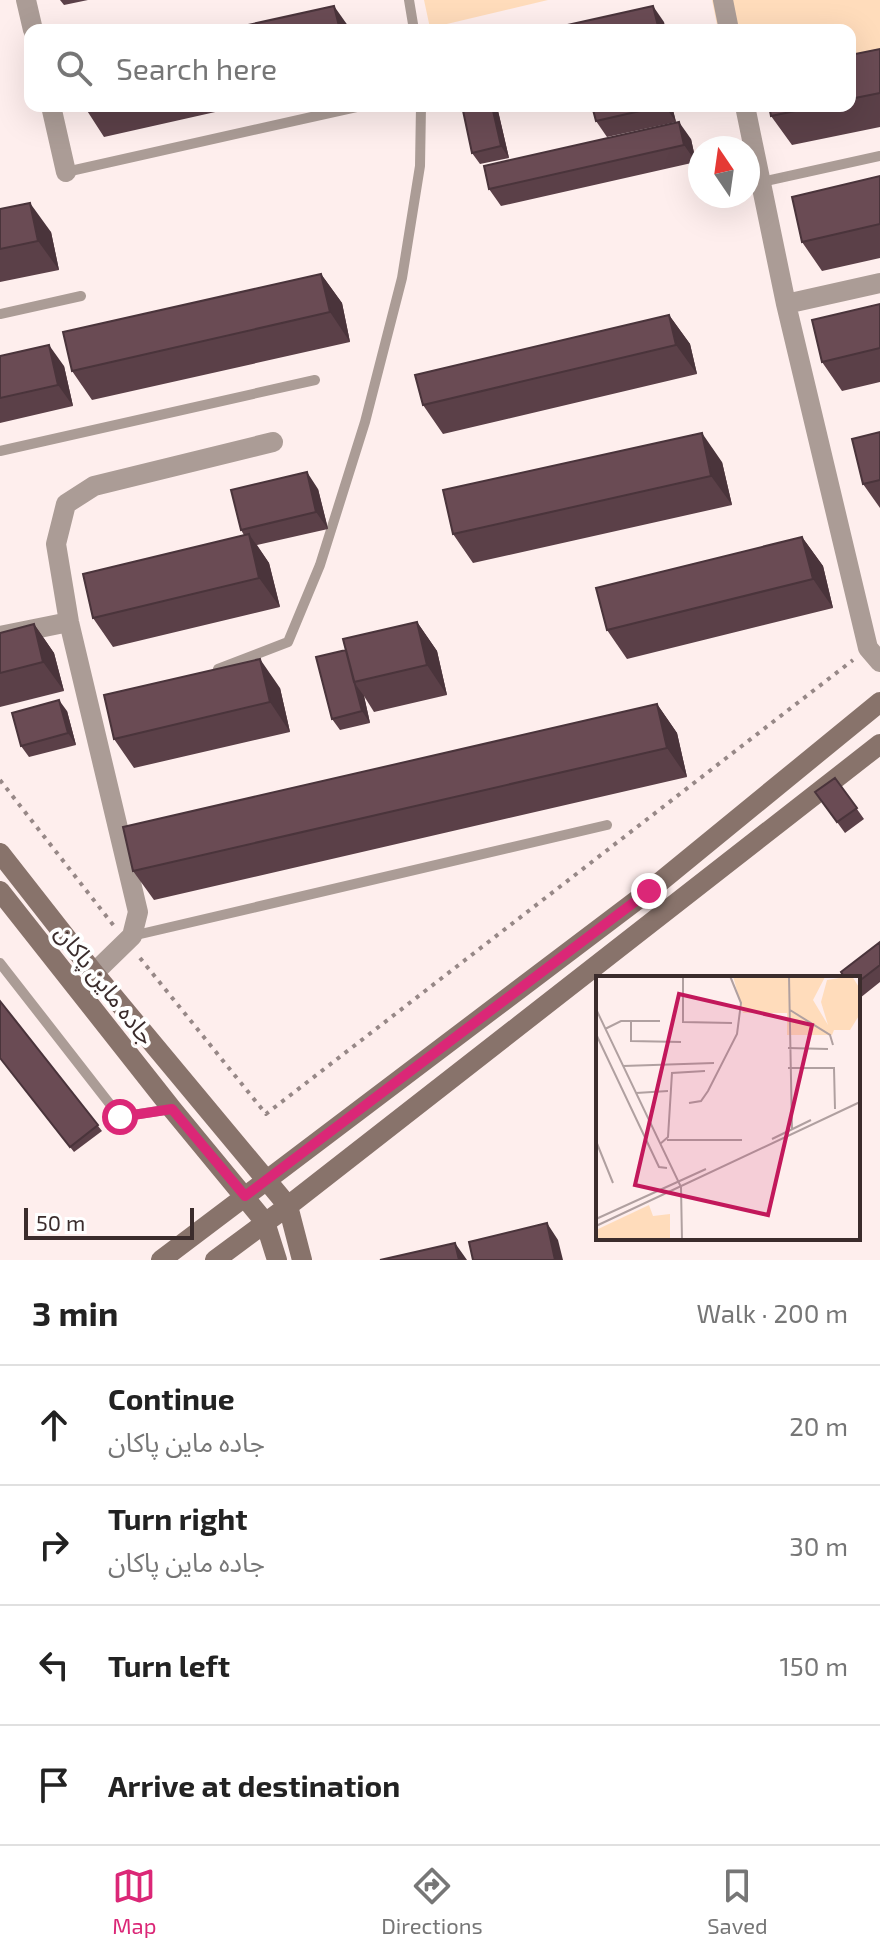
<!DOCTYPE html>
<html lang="en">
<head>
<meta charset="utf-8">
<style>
	:root { --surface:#fff; --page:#f6f6f6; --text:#222; --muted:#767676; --line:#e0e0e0; --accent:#db2777 }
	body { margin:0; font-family:"Exo 2","Noto Sans Arabic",sans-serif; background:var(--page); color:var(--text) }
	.compass { position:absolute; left:688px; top:136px; width:72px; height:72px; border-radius:50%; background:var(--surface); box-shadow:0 8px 32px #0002; rotate:347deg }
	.scale { position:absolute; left:24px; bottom:20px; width:170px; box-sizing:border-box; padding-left:8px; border:4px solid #3b2c2c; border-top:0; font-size:22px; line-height:28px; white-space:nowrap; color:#3b2c2c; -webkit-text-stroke:6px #fff; paint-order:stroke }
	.stop { position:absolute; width:24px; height:24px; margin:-18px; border:6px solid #db2777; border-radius:50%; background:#fff }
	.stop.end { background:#db2777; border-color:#fff; box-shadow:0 2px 8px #0008 }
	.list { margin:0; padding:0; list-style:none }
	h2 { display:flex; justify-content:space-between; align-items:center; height:104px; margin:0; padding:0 32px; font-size:34px }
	h2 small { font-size:26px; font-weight:400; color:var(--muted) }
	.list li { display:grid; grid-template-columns:52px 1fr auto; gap:24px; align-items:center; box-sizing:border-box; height:120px; padding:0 32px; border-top:2px solid var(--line) }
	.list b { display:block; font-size:30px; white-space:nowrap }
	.list p { margin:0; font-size:26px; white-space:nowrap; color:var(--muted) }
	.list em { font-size:26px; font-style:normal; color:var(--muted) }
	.icon { flex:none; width:44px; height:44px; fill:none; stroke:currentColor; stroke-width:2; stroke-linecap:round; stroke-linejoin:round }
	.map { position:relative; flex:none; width:880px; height:1260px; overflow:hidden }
	.search { position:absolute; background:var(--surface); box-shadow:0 8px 32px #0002; left:24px; right:24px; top:24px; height:88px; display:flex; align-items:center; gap:20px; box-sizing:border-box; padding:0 28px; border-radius:16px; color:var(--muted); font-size:30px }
	.sheet { height:584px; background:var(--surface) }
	nav { display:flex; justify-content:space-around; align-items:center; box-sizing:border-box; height:112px; border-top:2px solid var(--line); background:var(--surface); font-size:22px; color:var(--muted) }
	nav a { display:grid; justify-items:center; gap:4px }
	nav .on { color:var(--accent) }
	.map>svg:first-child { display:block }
	.green { fill:#ffdcbb }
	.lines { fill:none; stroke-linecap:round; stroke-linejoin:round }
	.path { stroke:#978887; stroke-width:4; stroke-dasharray:4 6; stroke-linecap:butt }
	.service { stroke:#ab9c96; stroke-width:10 }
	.minor { stroke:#ab9c96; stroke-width:20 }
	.secondary { stroke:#88736b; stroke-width:20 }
	.wall { fill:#5b4048 }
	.shaded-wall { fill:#4a343b }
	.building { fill:#6a4b54; stroke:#4a343b; stroke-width:2 }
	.route { stroke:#db2777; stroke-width:10 }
	.labels { text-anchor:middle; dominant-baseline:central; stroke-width:8; stroke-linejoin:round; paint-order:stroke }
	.street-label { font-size:24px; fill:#3b2c2c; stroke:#fff }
	.inset-road { fill:none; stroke:#b0a0a0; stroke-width:2 }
	.view { fill:#c2185b; fill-opacity:0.15; stroke:#c2185b; stroke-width:4 }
	.inset-edge { fill:none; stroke:#3b2c2c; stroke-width:4 }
</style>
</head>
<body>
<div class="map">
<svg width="880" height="1260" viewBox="0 0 880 1260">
	<rect width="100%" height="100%" fill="#feeeed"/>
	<path class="green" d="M424,0H548L430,28Z
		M712,0H880V67L850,74V30H718Z"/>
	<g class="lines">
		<path class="path" d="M0,780L114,926
			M140,958L266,1114L853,660"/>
		<path class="service" d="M409,0L414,30
			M66,172L361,106
			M761,182L880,156
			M0,314L81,296
			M0,451L315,380
			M218,669L288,642L320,565L365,422L402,278L420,166L421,106
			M132,936L607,825
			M0,963L120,1117L171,1109"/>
		<path class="minor" d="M26,0L33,30
			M723,0L729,30
			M51,106L66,172
			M745,106L786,304L868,648L880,662
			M786,304L880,283
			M0,636L69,622
			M94,973L132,936L138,912L69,622L56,544L66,504L94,486L273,442"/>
		<path class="secondary" d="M0,853L94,973L288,1206L302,1260
			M0,891L172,1109L265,1222L277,1260
			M161,1260L649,891L880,702
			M215,1260L288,1206L880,744"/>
	</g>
	<path class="wall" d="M60,0H88L64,5Z
		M880,49V127L792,145L771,116L769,106H850V55Z
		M84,106H242L104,137Z
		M462,106H497L509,158L480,164L472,153Z
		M592,106H672L676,122L607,137L596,121Z
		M691,139L696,162L501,206L489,189Z
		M880,176V258L822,271L802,242Z
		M0,209L51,232L59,270L0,282Z
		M321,274L342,303L350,342L92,400L72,371Z
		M880,304V382L842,391L822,362Z
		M669,315L690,344L697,374L443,434L423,405Z
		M0,356L64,366L73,406L0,423Z
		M880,432V508L863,484Z
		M722,462L732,505L473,563L453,534Z
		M318,489L328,529L257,545L269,563L280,607L113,647L93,618L244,535L241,530Z
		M802,537L823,566L833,608L627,659L607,630Z
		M417,622L437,651L447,695L374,712L364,696L370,723L340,730L332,719L346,650Z
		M34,624L54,653L64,691L0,707V633Z
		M280,688L290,732L134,768L114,739Z
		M657,704L677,733L687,777L154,900L133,871Z
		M67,711L76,745L29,757L21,746Z
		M835,778L864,819L845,833L815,792Z
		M880,942V982L860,998L858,995V978Z
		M0,1001L102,1131L74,1152L0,1058Z"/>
	<path class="shaded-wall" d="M334,6L351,30H340Z
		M653,6L664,22L666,30H659Z
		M492,106L497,107L509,158L501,146Z
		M665,106H672L676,122Z
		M679,122L691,139L696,162L684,145Z
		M30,203L51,232L59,270L38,241Z
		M321,274L342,303L350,342L330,312Z
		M669,315L690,344L697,374L676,345Z
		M49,345L64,366L73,406L58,385Z
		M702,433L722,462L732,505L711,476Z
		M307,472L318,489L328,529L316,512Z
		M249,534L269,563L280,607L259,578Z
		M802,537L823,566L833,608L813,579Z
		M417,622L437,651L447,695L427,665Z
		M34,624L54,653L64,691L43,662Z
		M260,659L280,688L290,732L270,702Z
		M356,685L364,696L370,723L362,711Z
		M59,700L67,711L76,745L68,733Z
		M657,704L677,733L687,777L667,748Z
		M547,1223L558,1240L563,1260H555Z
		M455,1243L467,1260H459Z"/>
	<path class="building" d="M334,6L340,30H225Z
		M653,6L659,30H545Z
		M880,49V93L850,99V55Z
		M462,106H492L501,146L472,153Z
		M592,106H662L596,121Z
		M769,106H819L771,116Z
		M679,122L684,145L489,189L484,166Z
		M880,176V224L802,242L792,197Z
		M30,203L38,241L0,249V209Z
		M321,274L330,312L72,371L63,332Z
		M880,304V348L822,362L812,320Z
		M669,315L676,345L423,405L415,375Z
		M49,345L58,385L0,398V356Z
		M880,432V480L863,484L852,439Z
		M702,433L711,476L453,534L443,490Z
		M307,472L316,512L241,530L231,490Z
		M249,534L259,578L93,618L83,574Z
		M802,537L813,579L607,630L596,588Z
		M417,622L427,665L354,682L343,639Z
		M34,624L43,662L0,673V633Z
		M346,650L362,711L332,719L316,657Z
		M260,659L270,702L114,739L104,695Z
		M59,700L68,733L21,746L12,713Z
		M657,704L667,748L133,871L123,827Z
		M835,778L857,808L837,822L815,792Z
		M880,942V965L858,982V978H845L841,972Z
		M0,1001L98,1125L70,1147L0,1058Z
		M547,1223L555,1260H473L469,1242Z
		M455,1243L459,1260H380Z"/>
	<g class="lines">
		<path class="route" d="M120,1117L172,1109L245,1196L649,891"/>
	</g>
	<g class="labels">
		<g class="street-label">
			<text transform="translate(106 984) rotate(52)">جاده ماین پاکان</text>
		</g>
	</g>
	<g transform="translate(596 976)">
		<rect width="264" height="264" fill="#feeeed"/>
		<path d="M137,0L229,1L217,24L232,49L225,26L231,4L256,0L264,13V38L254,54H238L236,59H191V37H147ZM53,229L57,240L74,238V264H0V254Z" fill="#ffdcbb"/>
		<path class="inset-road" d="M87,0V46L136,47M193,0L196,153M0,33L85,211L86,264M194,34L234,59L237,69M35,45V65L85,66M9,53L25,45H64M0,58L63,191L71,192M264,67V108M192,72L232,73M27,90L118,87M192,92H238L239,133M40,117L72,115M93,127L105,125L112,115L141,58L145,27L134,0M176,163L215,144M71,164H146M0,165L17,207M64,168L72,161L76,97L109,95M0,243L110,193M0,250L264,126"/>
		<path class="view" d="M83,18L216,49L172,239L39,209Z"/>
		<rect width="264" height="264" class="inset-edge"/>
	</g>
</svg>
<svg class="compass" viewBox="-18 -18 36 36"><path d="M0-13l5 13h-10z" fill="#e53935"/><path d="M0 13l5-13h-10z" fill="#767676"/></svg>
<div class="scale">50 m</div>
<div class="stop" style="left:120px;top:1117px"></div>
<div class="stop end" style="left:649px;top:891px"></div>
<div class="search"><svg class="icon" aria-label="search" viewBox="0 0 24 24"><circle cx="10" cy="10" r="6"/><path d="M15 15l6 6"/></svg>Search here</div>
</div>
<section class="sheet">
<h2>3 min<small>Walk · 200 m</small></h2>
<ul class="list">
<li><svg class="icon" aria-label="ahead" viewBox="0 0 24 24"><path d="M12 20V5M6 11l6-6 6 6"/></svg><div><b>Continue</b><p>جاده ماین پاکان</p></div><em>20 m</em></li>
<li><svg class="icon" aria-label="right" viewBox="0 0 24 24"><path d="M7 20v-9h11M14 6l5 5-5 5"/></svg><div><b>Turn right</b><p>جاده ماین پاکان</p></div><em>30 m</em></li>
<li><svg class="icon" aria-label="left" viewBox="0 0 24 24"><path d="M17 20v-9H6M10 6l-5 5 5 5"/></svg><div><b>Turn left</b></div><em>150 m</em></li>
<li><svg class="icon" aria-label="arrive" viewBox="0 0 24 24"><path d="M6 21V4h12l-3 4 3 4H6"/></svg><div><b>Arrive at destination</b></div></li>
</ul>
</section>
<nav>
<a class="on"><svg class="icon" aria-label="map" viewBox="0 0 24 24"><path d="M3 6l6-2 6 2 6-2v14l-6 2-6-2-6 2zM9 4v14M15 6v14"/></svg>Map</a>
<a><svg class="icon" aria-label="directions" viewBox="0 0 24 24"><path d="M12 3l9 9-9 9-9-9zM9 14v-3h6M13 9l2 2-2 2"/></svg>Directions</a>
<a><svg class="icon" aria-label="saved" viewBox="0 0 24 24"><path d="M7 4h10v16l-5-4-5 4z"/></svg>Saved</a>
</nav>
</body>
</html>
